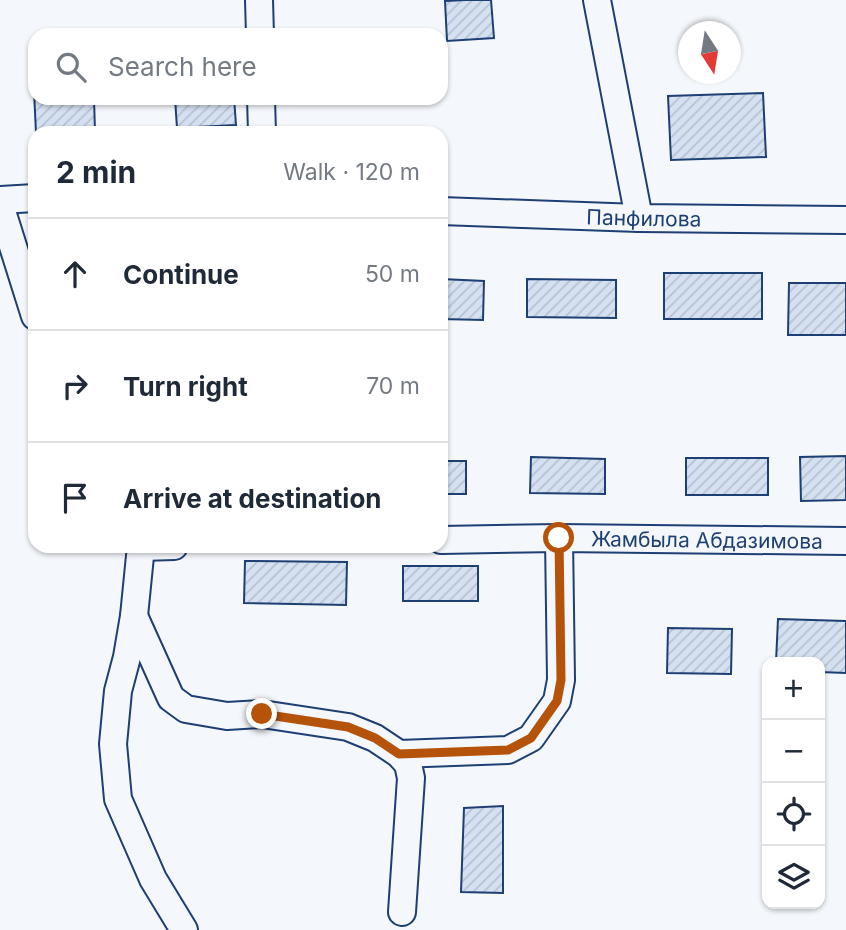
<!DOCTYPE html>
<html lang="en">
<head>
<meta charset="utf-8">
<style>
	:root { --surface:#fff; --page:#f6f6f7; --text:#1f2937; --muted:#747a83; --line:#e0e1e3 }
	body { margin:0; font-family:Inter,sans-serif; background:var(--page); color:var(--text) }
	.controls { position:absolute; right:21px; bottom:21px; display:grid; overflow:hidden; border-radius:14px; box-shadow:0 2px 5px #0004 }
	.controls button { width:63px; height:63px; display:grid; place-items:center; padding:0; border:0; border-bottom:2px solid var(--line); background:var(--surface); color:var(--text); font:35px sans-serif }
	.compass { position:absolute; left:678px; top:21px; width:63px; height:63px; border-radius:50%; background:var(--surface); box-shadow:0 2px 5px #0004; rotate:168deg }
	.stop { position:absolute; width:21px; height:21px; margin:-16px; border:5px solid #b45309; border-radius:50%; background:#fff }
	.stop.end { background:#b45309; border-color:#fff; box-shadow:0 2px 7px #0008 }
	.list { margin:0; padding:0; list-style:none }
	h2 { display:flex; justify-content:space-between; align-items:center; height:91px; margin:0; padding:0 28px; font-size:30px }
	h2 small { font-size:23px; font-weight:400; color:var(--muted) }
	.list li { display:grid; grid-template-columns:46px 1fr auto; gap:21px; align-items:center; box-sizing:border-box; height:112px; padding:0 28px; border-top:2px solid var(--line) }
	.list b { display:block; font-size:26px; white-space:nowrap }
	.list em { font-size:23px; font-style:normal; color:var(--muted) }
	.icon { flex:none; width:38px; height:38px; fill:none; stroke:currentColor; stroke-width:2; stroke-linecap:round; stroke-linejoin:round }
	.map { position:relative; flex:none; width:846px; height:930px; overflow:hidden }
	.search { position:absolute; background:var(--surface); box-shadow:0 2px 5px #0004; left:28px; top:28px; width:420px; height:77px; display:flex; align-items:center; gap:18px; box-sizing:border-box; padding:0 24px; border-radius:21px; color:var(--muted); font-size:26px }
	.panel { position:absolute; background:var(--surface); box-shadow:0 2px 5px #0004; left:28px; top:126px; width:420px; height:427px; border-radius:21px }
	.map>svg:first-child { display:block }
	.building { fill:url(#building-hatch); stroke:#1d3f73; stroke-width:2 }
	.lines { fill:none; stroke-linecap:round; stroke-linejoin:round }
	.minor-casing { stroke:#1d3f73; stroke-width:30 }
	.minor { stroke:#f4f7fb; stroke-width:26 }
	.route { stroke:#b45309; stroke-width:9 }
	.labels { text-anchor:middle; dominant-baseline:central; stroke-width:5; stroke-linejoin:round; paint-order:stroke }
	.street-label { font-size:21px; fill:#1d3f73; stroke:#f4f7fb }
</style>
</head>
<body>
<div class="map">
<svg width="846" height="930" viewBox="0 0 846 930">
	<defs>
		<pattern id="building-hatch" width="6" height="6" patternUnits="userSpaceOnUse" patternTransform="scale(1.75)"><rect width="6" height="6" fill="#d5e0f0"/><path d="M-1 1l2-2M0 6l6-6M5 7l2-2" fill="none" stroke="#b6c1d1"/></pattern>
	</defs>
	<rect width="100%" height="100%" fill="#f4f7fb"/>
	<path class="building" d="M466,0H491L494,38L447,41L445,1Z
		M33,70H35V98H94L95,132L36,133Z
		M763,93L766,157L671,160L668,96Z
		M175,98H234L236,125L177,128Z
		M664,273H762V319H664Z
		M441,279L484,281L483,320L441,319Z
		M527,279L616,280V318L527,317Z
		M789,283H846V335H788Z
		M846,456V500L801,501L800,457Z
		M531,457L605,459V494L530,493Z
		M686,458H768V495H686Z
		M441,461H466V494H441Z
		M245,561L347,562L346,605L244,603Z
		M403,566H478V601H403Z
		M778,619L846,621V673L820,672V662H776Z
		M668,628L732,629L731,674L667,673Z
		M503,806V893L461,892L464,808Z"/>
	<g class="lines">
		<g class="minor-casing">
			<g id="minor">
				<path d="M259,0L260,35"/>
				<path d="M597,0L639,218"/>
				<path d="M261,98L262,133"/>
				<path d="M0,200L35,198"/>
				<path d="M0,205L35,316"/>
				<path id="s1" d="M441,211L639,218L846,220"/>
				<path id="s2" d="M441,540L559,538L846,541"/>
				<path d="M141,546L134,616L127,657L118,691L113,744L118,799L153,879L184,930"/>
				<path d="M141,547L174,546"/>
				<path d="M134,616L171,698L186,709L227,716L262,714L348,727L375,738L399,754L408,764L411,778L402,912"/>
				<path d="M399,754L508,750L531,738L557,701L561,680L559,538"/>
			</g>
		</g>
		<use href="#minor" class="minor"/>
	</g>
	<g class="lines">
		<path class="route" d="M262,714L348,727L375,738L399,754L508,750L531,738L557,701L561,680L559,538"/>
	</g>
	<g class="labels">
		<g class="street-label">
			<text stroke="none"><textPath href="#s1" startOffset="203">Панфилова</textPath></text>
			<text stroke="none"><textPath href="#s2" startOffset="266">Жамбыла Абдазимова</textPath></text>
		</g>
	</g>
</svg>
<div class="controls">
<button>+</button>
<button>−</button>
<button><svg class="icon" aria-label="locate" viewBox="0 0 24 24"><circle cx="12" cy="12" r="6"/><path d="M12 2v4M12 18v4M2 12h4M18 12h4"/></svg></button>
<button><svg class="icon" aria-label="layers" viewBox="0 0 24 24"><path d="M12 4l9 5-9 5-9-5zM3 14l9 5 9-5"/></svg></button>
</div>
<svg class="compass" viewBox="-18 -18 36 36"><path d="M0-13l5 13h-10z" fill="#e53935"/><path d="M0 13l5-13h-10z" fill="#747a83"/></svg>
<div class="stop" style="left:559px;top:538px"></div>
<div class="stop end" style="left:262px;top:714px"></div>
<div class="search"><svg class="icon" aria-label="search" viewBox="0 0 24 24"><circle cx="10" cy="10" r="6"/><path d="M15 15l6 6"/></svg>Search here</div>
<section class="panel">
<h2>2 min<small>Walk · 120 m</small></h2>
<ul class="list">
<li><svg class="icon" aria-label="ahead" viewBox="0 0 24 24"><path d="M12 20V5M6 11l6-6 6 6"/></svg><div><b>Continue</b></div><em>50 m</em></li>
<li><svg class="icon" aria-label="right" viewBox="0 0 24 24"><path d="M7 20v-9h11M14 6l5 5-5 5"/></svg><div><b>Turn right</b></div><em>70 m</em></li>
<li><svg class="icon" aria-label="arrive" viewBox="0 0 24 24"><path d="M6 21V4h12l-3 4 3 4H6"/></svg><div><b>Arrive at destination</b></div></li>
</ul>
</section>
</div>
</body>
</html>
